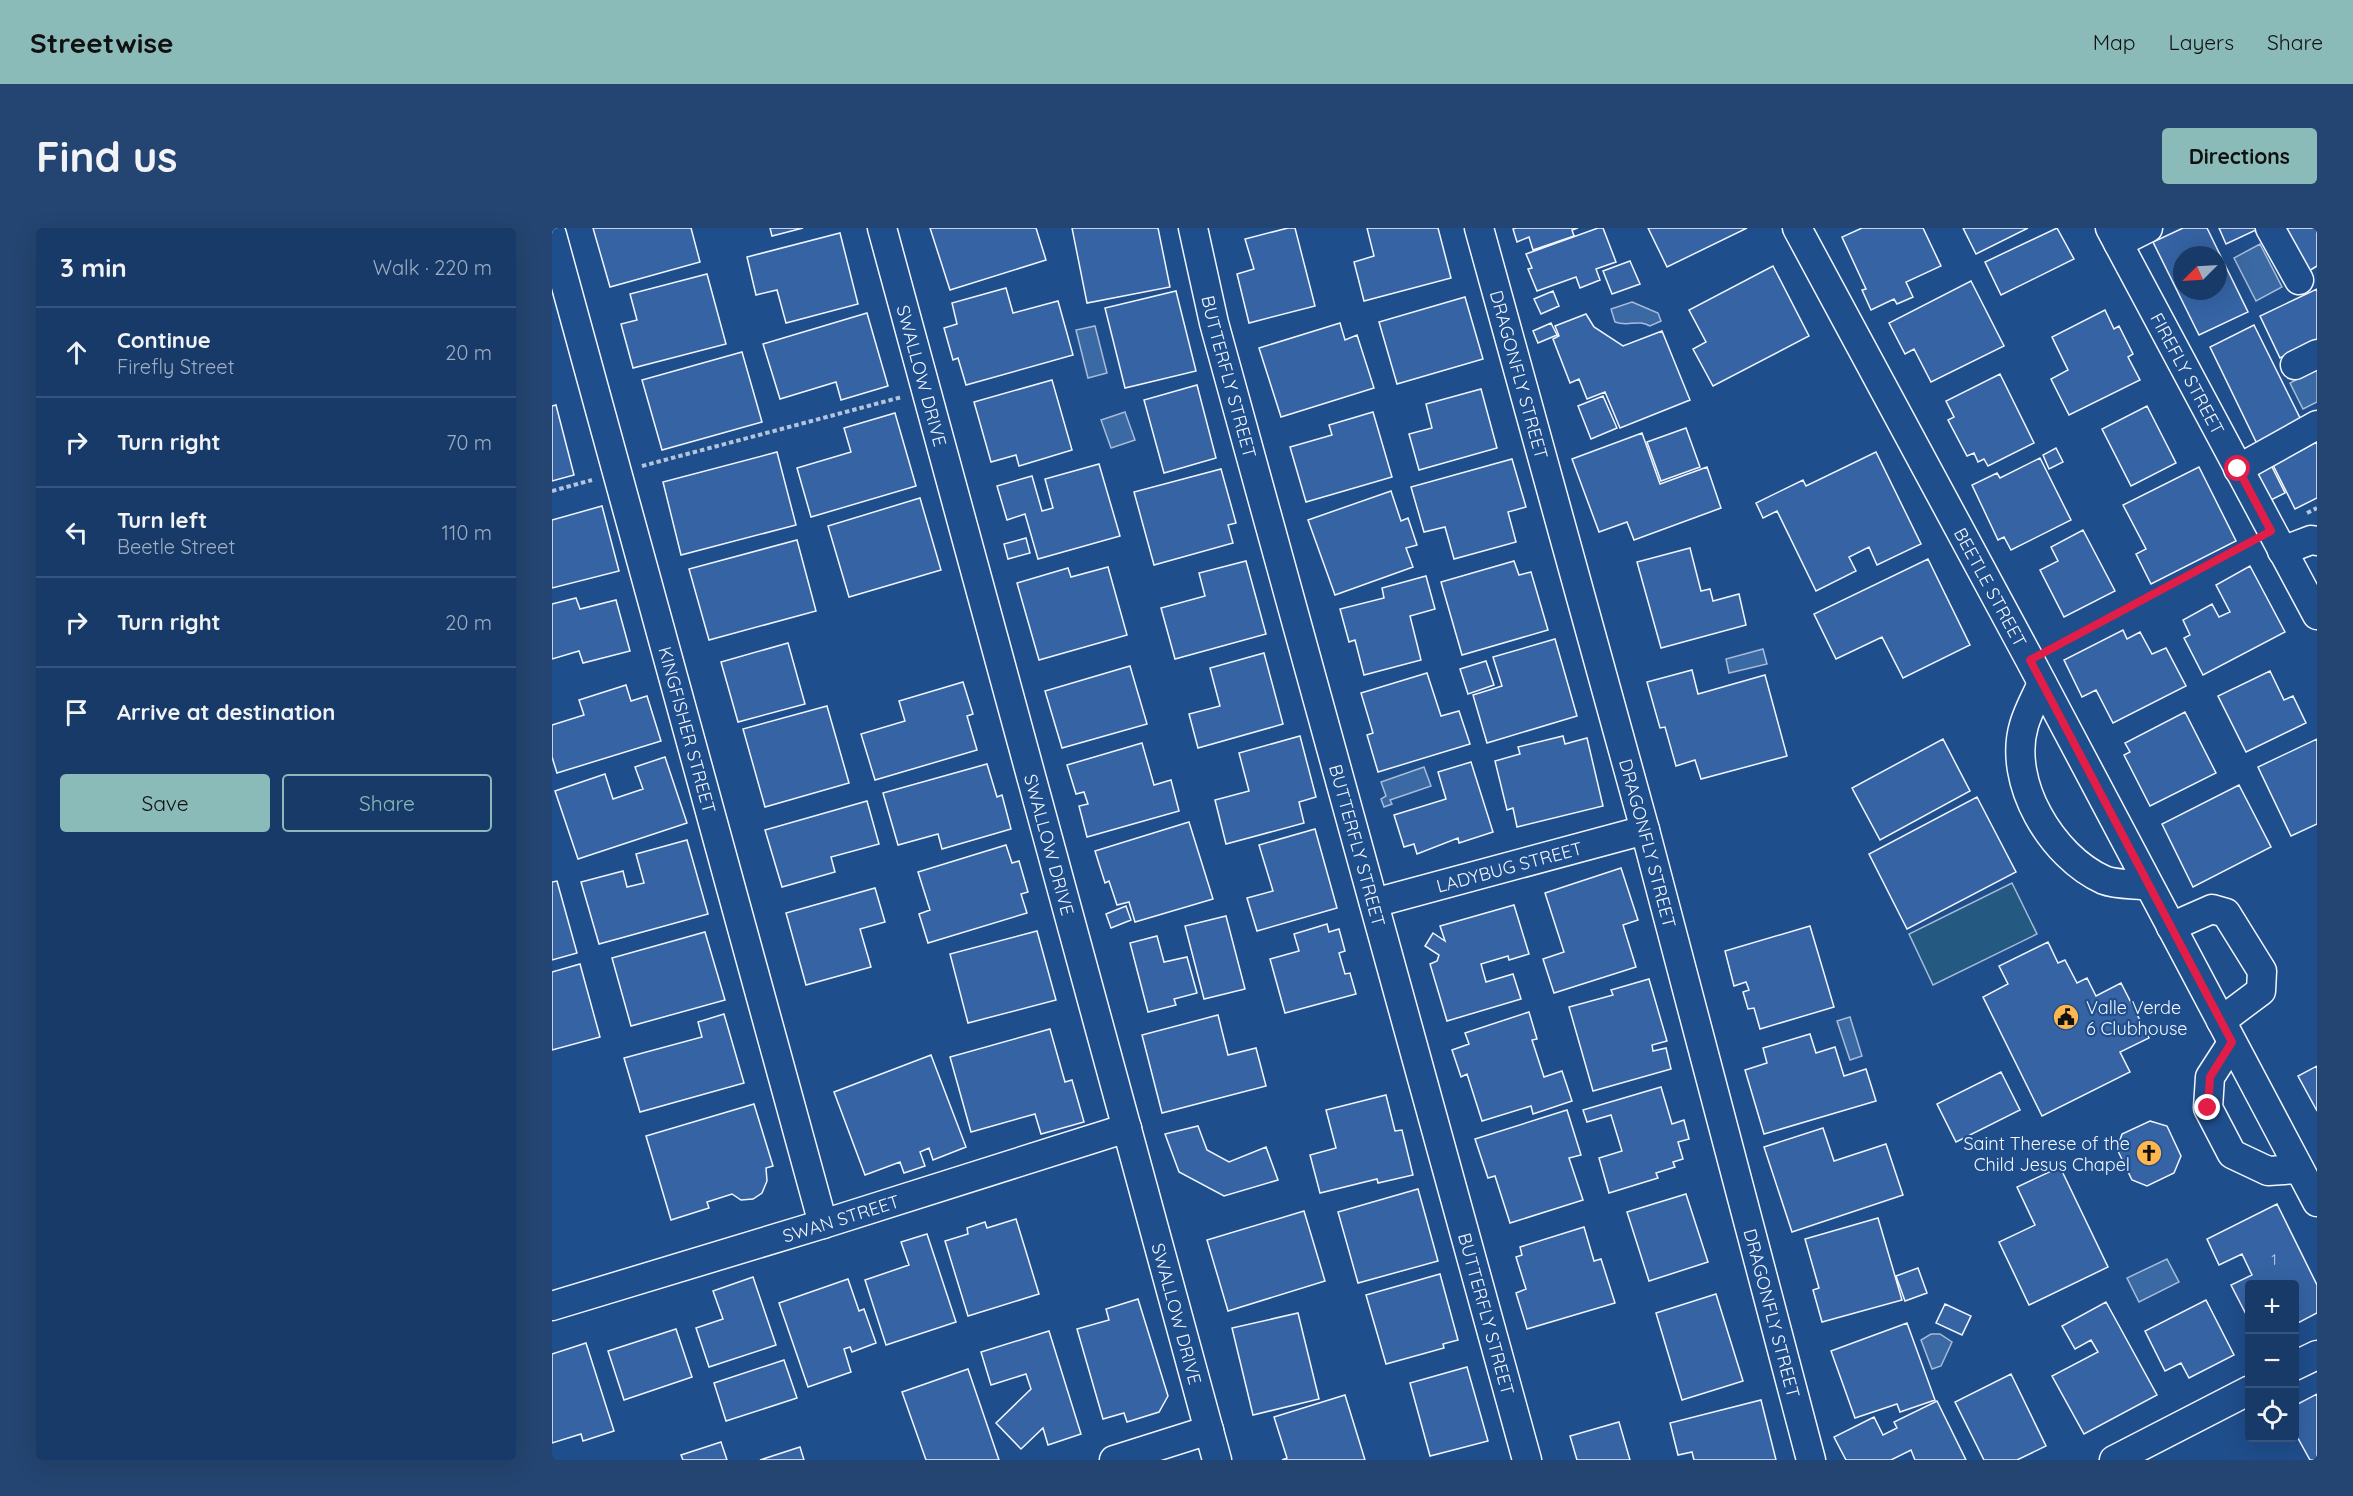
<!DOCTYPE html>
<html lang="en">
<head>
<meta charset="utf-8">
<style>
	:root { --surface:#173a69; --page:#244571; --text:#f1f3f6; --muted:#9eadc0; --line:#36547d; --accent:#8bbbb9 }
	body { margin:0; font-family:Quicksand,sans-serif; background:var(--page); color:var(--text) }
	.controls { position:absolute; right:18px; bottom:18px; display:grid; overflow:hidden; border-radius:6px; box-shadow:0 6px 24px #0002 }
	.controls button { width:54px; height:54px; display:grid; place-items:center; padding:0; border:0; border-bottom:2px solid var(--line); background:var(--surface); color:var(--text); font:30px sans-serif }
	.compass { position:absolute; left:1621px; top:18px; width:54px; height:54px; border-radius:50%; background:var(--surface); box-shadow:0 6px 24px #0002; rotate:246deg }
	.stop { position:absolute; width:18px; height:18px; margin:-14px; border:4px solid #e11d48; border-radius:50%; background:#fff }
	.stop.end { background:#e11d48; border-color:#fff; box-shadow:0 2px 6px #0008 }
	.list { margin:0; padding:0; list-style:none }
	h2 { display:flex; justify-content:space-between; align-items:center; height:78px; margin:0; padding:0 24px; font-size:26px }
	h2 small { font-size:20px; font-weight:400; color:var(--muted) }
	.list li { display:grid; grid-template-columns:39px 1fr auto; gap:18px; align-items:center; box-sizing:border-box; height:90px; padding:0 24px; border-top:2px solid var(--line) }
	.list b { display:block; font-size:22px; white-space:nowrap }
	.list p { margin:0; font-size:20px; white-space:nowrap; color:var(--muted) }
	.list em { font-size:20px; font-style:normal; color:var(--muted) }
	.actions { display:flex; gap:12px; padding:18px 24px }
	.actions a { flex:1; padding:14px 0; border:2px solid var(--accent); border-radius:6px; text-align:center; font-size:21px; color:var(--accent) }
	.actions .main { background:var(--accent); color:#111 }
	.icon { flex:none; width:33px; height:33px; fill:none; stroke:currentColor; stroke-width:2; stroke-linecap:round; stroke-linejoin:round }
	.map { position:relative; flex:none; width:1765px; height:1232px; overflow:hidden; border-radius:6px }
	header { display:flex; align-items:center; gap:36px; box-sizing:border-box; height:84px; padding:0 30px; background:var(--accent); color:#111 }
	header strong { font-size:28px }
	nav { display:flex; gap:33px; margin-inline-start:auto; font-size:21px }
	.intro { display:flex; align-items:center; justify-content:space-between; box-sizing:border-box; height:144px; padding:0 36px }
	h1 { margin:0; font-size:42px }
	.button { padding:15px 27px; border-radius:6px; background:var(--accent); color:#111; font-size:21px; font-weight:700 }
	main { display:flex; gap:36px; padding:0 36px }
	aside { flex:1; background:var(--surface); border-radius:6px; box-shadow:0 6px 24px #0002 }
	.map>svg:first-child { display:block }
	.green { fill:#245a82; stroke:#a8bbd7; stroke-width:1.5 }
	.water { fill:#3b69a3; stroke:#a8bbd7; stroke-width:1.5 }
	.building { fill:#3563a3; stroke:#f2f6ff; stroke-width:1.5; fill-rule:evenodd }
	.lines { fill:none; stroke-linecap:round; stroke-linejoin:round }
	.minor-casing { stroke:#f2f6ff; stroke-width:31 }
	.path { stroke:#b3c4dc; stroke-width:4; stroke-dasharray:4.5 3; stroke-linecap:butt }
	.minor { stroke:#1f4e8c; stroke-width:28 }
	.route { stroke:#e11d48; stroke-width:8 }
	.labels { text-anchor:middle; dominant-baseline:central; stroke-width:4.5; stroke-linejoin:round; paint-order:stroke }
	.number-label { font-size:15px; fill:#c3d1e8 }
	.street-label { font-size:18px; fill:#f2f6ff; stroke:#1f4e8c }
	.poi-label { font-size:18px; fill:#f2f6ff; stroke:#1f4e8c; text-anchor:start }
</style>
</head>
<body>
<header>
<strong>Streetwise</strong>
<nav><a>Map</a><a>Layers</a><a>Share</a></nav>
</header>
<div class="intro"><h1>Find us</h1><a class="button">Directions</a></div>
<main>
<aside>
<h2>3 min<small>Walk · 220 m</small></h2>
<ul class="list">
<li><svg class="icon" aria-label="ahead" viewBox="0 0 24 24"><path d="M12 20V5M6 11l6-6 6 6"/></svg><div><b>Continue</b><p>Firefly Street</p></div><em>20 m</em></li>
<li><svg class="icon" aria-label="right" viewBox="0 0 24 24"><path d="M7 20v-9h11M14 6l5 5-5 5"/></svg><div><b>Turn right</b></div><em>70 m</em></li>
<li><svg class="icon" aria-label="left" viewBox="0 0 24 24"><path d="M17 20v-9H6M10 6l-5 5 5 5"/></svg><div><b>Turn left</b><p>Beetle Street</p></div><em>110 m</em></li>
<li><svg class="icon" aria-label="right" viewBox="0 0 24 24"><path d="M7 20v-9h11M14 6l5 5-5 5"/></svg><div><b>Turn right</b></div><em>20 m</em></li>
<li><svg class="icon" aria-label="arrive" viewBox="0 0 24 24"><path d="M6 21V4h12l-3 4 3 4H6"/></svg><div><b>Arrive at destination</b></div></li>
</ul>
<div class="actions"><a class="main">Save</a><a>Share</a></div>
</aside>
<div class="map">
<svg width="1765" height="1232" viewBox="0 0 1765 1232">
	<rect width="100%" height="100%" fill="#1f4e8c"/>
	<path class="green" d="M1460,655L1485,706L1381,757L1357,706Z"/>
	<path class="water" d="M1708,16L1730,59L1704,73L1682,30Z
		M1080,74L1106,85L1109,93L1098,98C1086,91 1076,99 1063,94L1059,81Z
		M543,98L555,145L536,150L524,102Z
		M1765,141V174L1751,181L1738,155Z
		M573,184L583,212L559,220L549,192Z
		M1211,421L1215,436L1177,445L1174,431Z
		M872,539L879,558L838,572L840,576L832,579L829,571L834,568L829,554Z
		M1298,789L1310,828L1298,832L1285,793Z
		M1615,1031L1627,1054L1587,1074L1575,1050Z
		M1379,1106H1388L1400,1114L1389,1138L1380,1141L1369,1112Z"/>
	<path class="building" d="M41,0H139L148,34L58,59Z
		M218,0H251L220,8Z
		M378,0H484L494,32L398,62Z
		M520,0H606L618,59L535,75Z
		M736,0H743L763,78L697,95L685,46L702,41L693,11Z
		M815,0H886L899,50L812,73L802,34L822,28Z
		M964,0H1026L1020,2L1022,8L981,22L977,9L965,14L961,1Z
		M1046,0H1051L1064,34L1044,41L1048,52L1028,60L1024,49L985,63L976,41L980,40L974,26Z
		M1096,0H1195L1115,39Z
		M1310,0H1371L1389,38L1354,54L1361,69L1345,76L1342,71L1319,82L1310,62L1314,61L1290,9Z
		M1411,0H1476L1424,26Z
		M1505,0L1522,31L1449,67L1433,34Z
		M1631,0H1655L1696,84L1647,107L1601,14ZM1630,27H1666V63H1630Z
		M1667,0H1703L1704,2L1674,16Z
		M1734,0H1765V38L1757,43Z
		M288,5L306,76L234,95L225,62L204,67L195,29Z
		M1078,33L1088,56L1060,66L1051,43Z
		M1221,38L1257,108L1161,158L1141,121L1154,114L1137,82Z
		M155,46L174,116L81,140L69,96L85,92L78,66Z
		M1419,53L1452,118L1379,154L1362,121L1353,126L1337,95Z
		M454,60L461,85L506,73L521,127L414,157L406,130L401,132L392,100L405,96L400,75Z
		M1765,61V112L1728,130L1708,88Z
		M624,63L644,143L573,160L553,80Z
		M1001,63L1007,78L989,86L982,71Z
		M913,69L931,131L845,156L827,94Z
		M1553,82L1562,101L1567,98L1581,126L1576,129L1588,152L1517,187L1499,151L1516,142L1500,109Z
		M315,85L336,158L289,172L284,154L228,171L211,116Z
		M1034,86L1042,99L1071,118L1110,103L1138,172L1068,200L1053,164L1035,171L1027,151L1018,155L1001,111L1007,108L1003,98Z
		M788,95L793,112L805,107L822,160L729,189L707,120Z
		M999,95L1005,107L986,115L981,103Z
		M1702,97L1753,200L1708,222L1658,119Z
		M190,124L210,194L110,222L90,152Z
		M1448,146L1482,215L1436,238L1432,231L1426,234L1422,225L1415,228L1396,192L1402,189L1394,173Z
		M500,152L520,222L467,238L464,227L439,234L422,174Z
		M645,157L664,230L612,245L592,172Z
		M929,161L945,220L867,242L857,206L880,200L874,176Z
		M1051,168L1065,200L1039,211L1026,178Z
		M4,177L22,247L0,253V178Z
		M1595,178L1624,235L1579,258L1550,201Z
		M821,184L840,249L754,274L738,219L780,207L777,197Z
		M343,185L364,258L259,289L245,240L299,224L292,200Z
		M1134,200L1148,239L1109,253L1095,214Z
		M1090,205L1108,256L1155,239L1169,280L1082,312L1075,294L1047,304L1020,231Z
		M1765,214V270L1743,281L1721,237Z
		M1504,220L1511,234L1497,241L1491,227Z
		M225,224L244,297L129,327L111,254Z
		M1324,224L1369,316L1325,337L1317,319L1297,329L1304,343L1264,363L1225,283L1211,290L1204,275L1251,252L1254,258Z
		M1488,230L1519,292L1459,322L1452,309L1446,312L1420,257L1445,245L1448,250Z
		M960,231L974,279L956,284L964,314L902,331L893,299L872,304L859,259Z
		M547,236L568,308L486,331L473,286L455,292L445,258L480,248L490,283L501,280L493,251Z
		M1719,237L1733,265L1709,277L1695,249Z
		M1647,239L1684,313L1599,356L1584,326L1594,321L1571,277Z
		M669,241L684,295L676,297L681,315L602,337L582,264Z
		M839,263L849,293L856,290L865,317L854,320L861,339L783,367L756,292Z
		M368,270L389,342L297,369L276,298Z
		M50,278L67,343L0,360V292Z
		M1531,302L1563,363L1512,389L1488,342L1506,333L1499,319Z
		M474,310L478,325L456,331L452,316Z
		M245,312L264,383L157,412L137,341Z
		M1138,320L1149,363L1158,361L1161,373L1187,366L1194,397L1109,420L1085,334Z
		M1376,331L1418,417L1351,450L1330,409L1284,431L1262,386Z
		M694,333L714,406L623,431L609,380L653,368L647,345Z
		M962,333L967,347L979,344L996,402L910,427L889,354Z
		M1698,338L1733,404L1651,447L1632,410L1638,407L1631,392L1660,376L1667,389L1678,384L1664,357Z
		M556,339L575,407L487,432L465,355L516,340L519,349Z
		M874,348L883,381L858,388L869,432L812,447L803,412L797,414L788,381L832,370L830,360Z
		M24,370L28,381L64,372L78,423L31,435L27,423L0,431V376Z
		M1571,402L1575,411L1588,404L1600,426L1614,420L1634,458L1561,495L1544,462L1530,469L1512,432Z
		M1003,411L1025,488L935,515L921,467L950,458L941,429Z
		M236,415L253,476L186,494L169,434Z
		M712,425L731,496L646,520L637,486L668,478L658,440Z
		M934,433L942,457L916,466L908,441Z
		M578,438L595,496L510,520L493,463Z
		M1140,442L1146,466L1213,447L1235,528L1149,551L1143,532L1124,538L1113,499L1108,500L1095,454Z
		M1718,443L1732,472L1741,468L1754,495L1694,524L1666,468Z
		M875,445L889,488L907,483L918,516L826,544L815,507L821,505L809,465Z
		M411,454L421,486L415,488L425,522L323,552L309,506L353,493L347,473Z
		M74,457L79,473L95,468L109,513L5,545L0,529V497L32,487L27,472Z
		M275,478L297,555L213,579L191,501Z
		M1633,484L1664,545L1598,578L1572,527L1578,524L1573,515Z
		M748,508L764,569L747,574L752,595L674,616L663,572L697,563L687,525Z
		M1011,508L1013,516L1035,510L1051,578L965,599L961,580L955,582L943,533L968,526L966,519Z
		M1391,511L1418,563L1328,612L1300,560Z
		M1765,511V596L1739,608L1706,539Z
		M590,515L602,557L619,552L627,583L535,609L527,578L536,576L532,564L524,566L515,537Z
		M113,529L135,595L26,631L3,563L53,546L61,571L91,561L83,539Z
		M919,534L941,604L907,615L906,610L865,626L862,616L852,619L842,587L894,571L886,544Z
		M435,536L445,569L450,567L459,601L390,621L386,606L346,617L331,565Z
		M1687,557L1719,619L1641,659L1610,596Z
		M1425,569L1464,644L1355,701L1317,626Z
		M315,573L327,616L279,629L283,644L230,659L213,602Z
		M637,594L661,671L583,694L577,674L565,677L557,653L553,655L543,623Z
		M763,601L785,680L705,703L695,670L721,663L707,617Z
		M135,612L156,686L47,716L29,654L71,643L75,659L92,655L84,626Z
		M454,617L460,635L467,633L476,664L469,666L475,685L376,715L367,686L378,682L366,644Z
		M1069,640L1086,692L1071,697L1084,739L1002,765L991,731L1012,724L993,665Z
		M5,653L25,725L0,732V654Z
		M323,660L333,694L308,701L319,739L254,757L234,685Z
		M962,677L977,726L957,732L956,728L929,736L934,754L961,746L969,771L895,793L878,736L885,733L887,727L873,718L881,705L893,713L888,698Z
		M574,678L579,692L559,700L554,686Z
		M674,688L693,761L652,771L633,698Z
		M775,696L777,704L787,701L793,723L787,725L793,746L798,745L804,766L733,785L718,731L747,723L742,706Z
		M1258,698L1282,779L1208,801L1202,780L1196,781L1191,764L1197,762L1194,754L1182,758L1173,723Z
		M485,703L504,772L416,795L398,726Z
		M153,704L173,772L79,798L60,730Z
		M605,708L612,734L635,729L645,765L622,771L624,777L596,784L578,715Z
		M1496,714L1506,735L1513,732L1525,755L1535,750L1544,768L1569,755L1597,810L1568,824L1578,844L1490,888L1431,769L1456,756L1447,738Z
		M28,736L48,809L0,822V744Z
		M1097,751L1115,813L1100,817L1101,823L1114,820L1119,841L1041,863L1017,779L1061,767L1059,762Z
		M977,784L985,811L980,812L992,849L1010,843L1020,873L981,886L979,878L930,893L915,846L909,849L900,822L917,816L913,805Z
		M172,786L192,855L88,884L72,830L150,809L146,794Z
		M666,787L676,827L704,820L714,858L610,885L590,807Z
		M498,801L513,854L520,852L532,894L489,906L483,886L419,904L398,829Z
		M1258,806L1264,825L1283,819L1292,848L1314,841L1324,873L1212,906L1193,842L1215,835L1211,820Z
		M379,827L414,919L381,932L377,920L368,924L373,938L352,945L348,934L313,947L282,864Z
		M1765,838V883L1746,848Z
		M1449,844L1468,882L1404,914L1385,876Z
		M1109,859L1120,896L1132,892L1137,911L1126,914L1131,931L1121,934L1123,939L1104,945L1106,950L1057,965L1047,930L1070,923L1059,887L1035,894L1031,882Z
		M834,867L843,903L850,902L861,947L826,955L825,951L768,965L758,927L784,920L774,882Z
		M202,876L221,938L214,940L215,953L210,965L201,971L189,972L180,966L155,974L157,980L119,992L94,908Z
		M1015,882L1029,927L1017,930L1031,972L958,995L943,948L936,950L923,911Z
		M1598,893L1615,898L1629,928L1622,945L1595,958L1580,952L1565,921L1570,906Z
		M646,898L655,922L677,934L714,919L726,952L672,968L627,944L613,906Z
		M1271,900L1282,933L1334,916L1351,967L1240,1004L1212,919Z
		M1508,939L1556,1039L1477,1077L1447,1014L1483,997L1465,959Z
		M866,961L886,1033L806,1055L786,984Z
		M1134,966L1156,1034L1097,1053L1075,984Z
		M1725,976L1765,1057V1085L1742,1097V1056H1698V1094L1679,1057L1700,1047L1690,1026L1667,1037L1655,1011Z
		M752,983L773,1053L676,1083L655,1012Z
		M1326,990L1350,1072L1270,1094L1261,1062L1267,1060L1253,1011Z
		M464,991L487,1066L416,1088L393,1013L416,1006L415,1000L433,994L435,1000Z
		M1032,999L1042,1033L1049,1031L1063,1075L975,1101L964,1065L974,1061L964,1029L970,1027L968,1019Z
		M375,1006L404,1094L334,1117L313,1052L357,1037L349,1014Z
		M1366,1040L1375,1065L1353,1073L1344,1048Z
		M888,1046L906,1112L891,1116L892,1120L834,1136L814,1067Z
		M201,1049L224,1117L157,1139L144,1100L171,1091L161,1063Z
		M296,1051L307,1083L312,1081L324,1115L300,1124L298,1119L292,1121L299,1144L256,1159L227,1075Z
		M1164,1066L1191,1153L1130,1172L1104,1085Z
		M586,1071L616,1168L607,1184L575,1194L572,1185L551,1191L525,1101L557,1092L554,1081Z
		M1654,1072L1682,1127L1637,1150L1629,1135L1613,1143L1593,1103Z
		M1554,1074L1605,1167L1532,1206L1500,1148L1546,1124L1539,1112L1523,1121L1510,1098Z
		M1393,1076L1419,1088L1410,1107L1384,1095Z
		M746,1085L767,1171L701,1187L680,1100Z
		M1355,1095L1383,1172L1348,1184L1345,1176L1303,1190L1279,1123Z
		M124,1101L140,1149L72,1172L56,1123Z
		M497,1103L529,1206L496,1217L491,1200L469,1221L444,1195L479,1161L474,1146L439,1157L429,1124Z
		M34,1115L62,1203L31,1213L29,1206L0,1215V1126Z
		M232,1132L245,1170L174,1193L162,1155Z
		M915,1139L936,1213L878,1228L858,1155Z
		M416,1141L447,1232H374L350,1164Z
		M1459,1146L1494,1218L1465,1232H1432L1403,1174Z
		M1765,1166V1232H1758L1742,1203V1178Z
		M793,1167L813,1232H730L735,1230L722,1189Z
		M1209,1172L1224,1232H1142L1140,1224L1126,1227L1118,1195Z
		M1385,1173L1414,1232H1363L1359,1222L1339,1232H1294L1282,1209L1322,1189L1331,1207L1345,1200L1342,1194Z
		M1067,1194L1078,1232H1025L1018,1208Z
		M169,1214L175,1232H131L129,1227Z
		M248,1219L252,1232H208Z"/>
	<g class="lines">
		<g class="minor-casing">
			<g id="minor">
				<path id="s1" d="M330,0L665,1232"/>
				<path id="s2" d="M641,0L662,95L975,1232"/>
				<path id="s3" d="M927,0L1093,602L1259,1232"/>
				<path id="s4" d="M1245,0L1478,432L1765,974"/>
				<path id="s5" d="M1558,0L1765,387"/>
				<path d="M1718,0L1747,52"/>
				<path id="s6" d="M0,7L271,996"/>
				<path d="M1566,15L1596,0"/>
				<path d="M1743,137L1765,126"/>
				<path d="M1686,241L1765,197"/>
				<path d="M1730,323L1759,312L1765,313"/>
				<path d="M1490,455C1484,469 1476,483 1472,497C1455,554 1500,629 1552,652C1565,657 1584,656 1597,658"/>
				<path id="s7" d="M822,675L1093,602"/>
				<path d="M1619,699L1660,681L1674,685L1710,743L1709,763L1669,793"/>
				<path d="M1680,815L1658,849L1656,880L1680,926L1716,943L1747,941"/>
				<path id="s8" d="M0,1078L271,996L575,900"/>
				<path d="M1742,1138L1765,1127"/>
				<path d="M562,1232L657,1202"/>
				<path d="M1562,1232L1698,1162"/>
			</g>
		</g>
		<path class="path" d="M90,238L350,169
			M0,263L40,252
			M1755,285L1765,280
			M1501,420L1698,314"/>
		<use href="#minor" class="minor"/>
	</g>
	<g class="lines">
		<path class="route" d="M1656,880L1658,849L1680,814L1478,432L1719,303L1686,241"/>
	</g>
	<defs>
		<g id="civic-disc" transform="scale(1.35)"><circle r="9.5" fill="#ffb74d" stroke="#1f4e8c"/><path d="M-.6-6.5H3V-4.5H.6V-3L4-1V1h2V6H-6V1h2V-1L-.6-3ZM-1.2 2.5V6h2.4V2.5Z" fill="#111"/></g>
		<g id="church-disc" transform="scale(1.35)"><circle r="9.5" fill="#ffb74d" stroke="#1f4e8c"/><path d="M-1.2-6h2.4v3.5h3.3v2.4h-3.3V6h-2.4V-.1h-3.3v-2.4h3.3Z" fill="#111"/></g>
	</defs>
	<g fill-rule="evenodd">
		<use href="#civic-disc" x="1514" y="789"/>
		<use href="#church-disc" x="1597" y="925"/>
	</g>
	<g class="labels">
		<g class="number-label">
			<text x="1722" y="1031">1</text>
		</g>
		<g class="street-label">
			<text stroke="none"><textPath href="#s5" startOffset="165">FIREFLY STREET</textPath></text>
			<text stroke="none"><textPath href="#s1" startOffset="153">SWALLOW DRIVE</textPath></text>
			<text stroke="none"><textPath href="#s3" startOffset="152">DRAGONFLY STREET</textPath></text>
			<text stroke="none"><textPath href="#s2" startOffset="153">BUTTERFLY STREET</textPath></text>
			<text stroke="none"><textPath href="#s4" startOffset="408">BEETLE STREET</textPath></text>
			<text stroke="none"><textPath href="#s6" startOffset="513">KINGFISHER STREET</textPath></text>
			<text stroke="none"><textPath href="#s3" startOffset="638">DRAGONFLY STREET</textPath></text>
			<text stroke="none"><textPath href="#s1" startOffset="639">SWALLOW DRIVE</textPath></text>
			<text stroke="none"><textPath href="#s2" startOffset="639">BUTTERFLY STREET</textPath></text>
			<text stroke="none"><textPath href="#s7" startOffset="140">LADYBUG STREET</textPath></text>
			<text stroke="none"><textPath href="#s8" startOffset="302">SWAN STREET</textPath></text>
			<text stroke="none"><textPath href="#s1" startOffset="1125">SWALLOW DRIVE</textPath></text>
			<text stroke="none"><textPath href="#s2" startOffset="1125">BUTTERFLY STREET</textPath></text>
			<text stroke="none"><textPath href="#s3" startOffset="1124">DRAGONFLY STREET</textPath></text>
		</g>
		<g class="poi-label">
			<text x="1534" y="779">Valle Verde<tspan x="1534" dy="21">6 Clubhouse</tspan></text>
			<text x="1578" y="915" text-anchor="end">Saint Therese of the<tspan x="1578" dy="21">Child Jesus Chapel</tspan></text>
		</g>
	</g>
</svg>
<div class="controls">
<button>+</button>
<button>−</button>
<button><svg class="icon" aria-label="locate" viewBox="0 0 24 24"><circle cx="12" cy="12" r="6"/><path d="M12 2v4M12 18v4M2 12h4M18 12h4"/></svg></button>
</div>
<svg class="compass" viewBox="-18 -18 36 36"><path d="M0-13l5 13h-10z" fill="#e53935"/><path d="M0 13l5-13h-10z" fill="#9eadc0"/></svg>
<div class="stop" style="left:1686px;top:241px"></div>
<div class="stop end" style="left:1656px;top:880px"></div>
</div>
</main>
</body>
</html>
